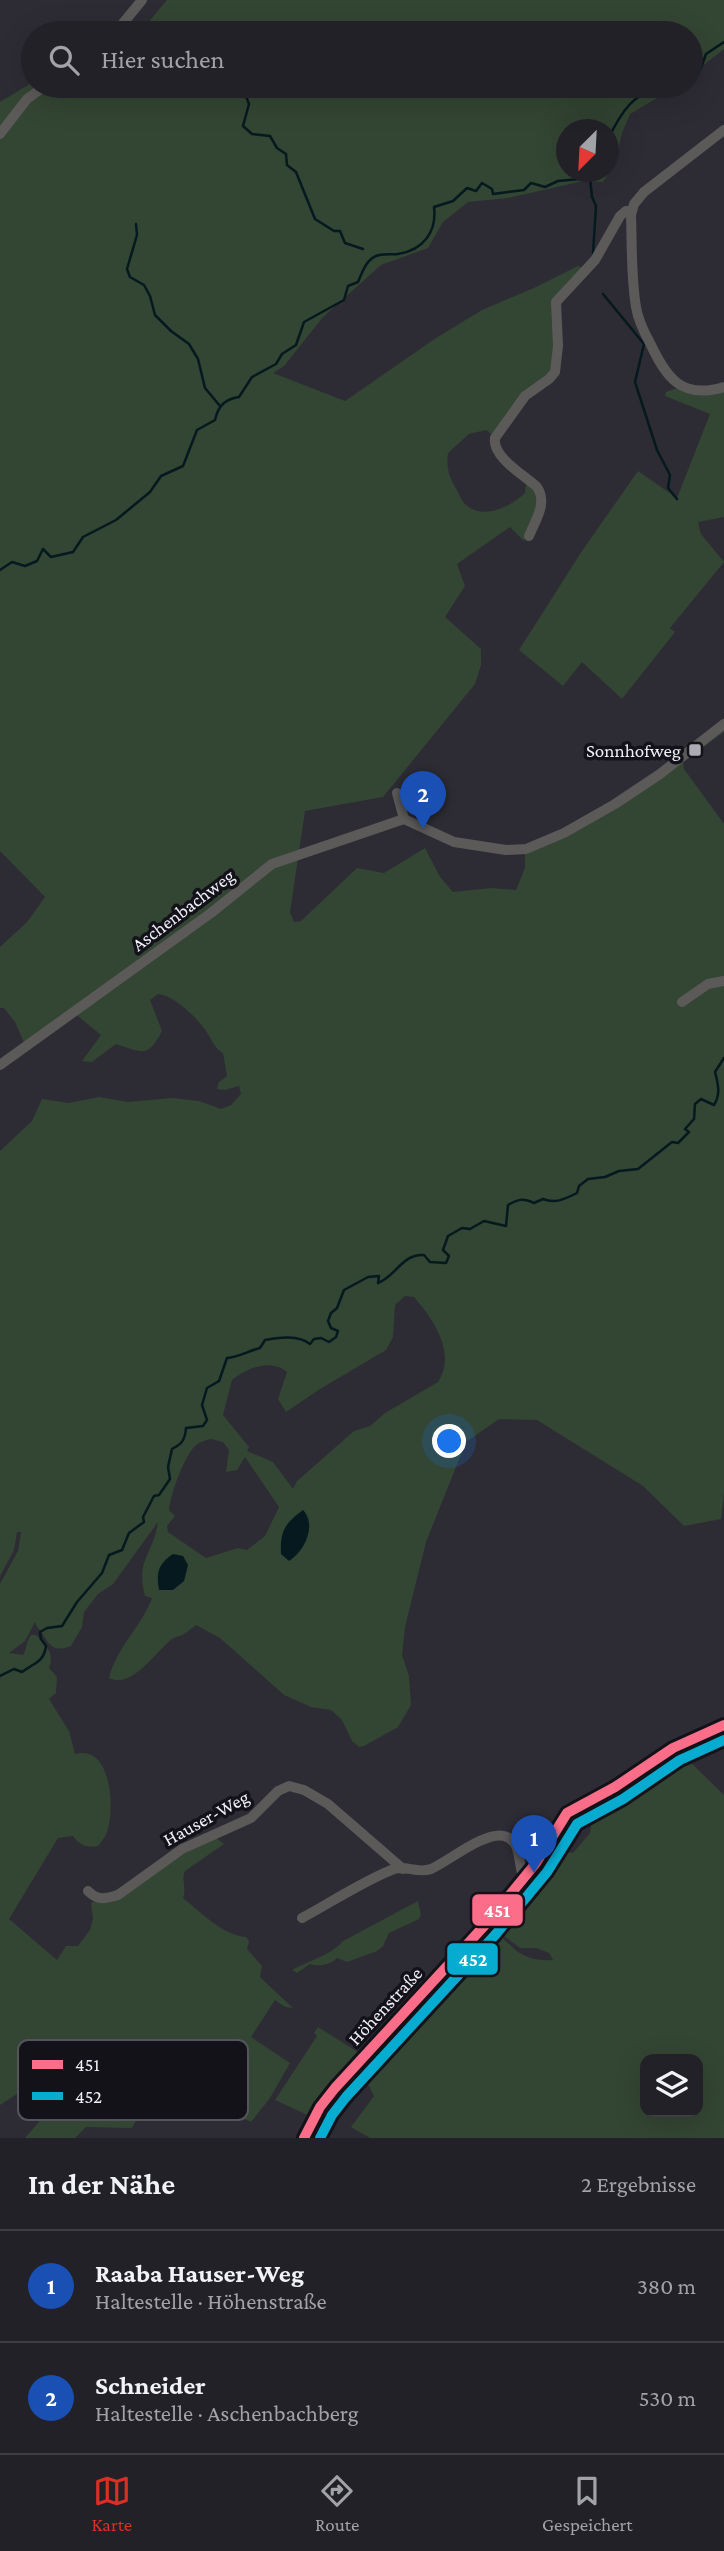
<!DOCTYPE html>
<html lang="de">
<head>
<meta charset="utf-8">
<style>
	:root { --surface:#222127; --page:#2a292f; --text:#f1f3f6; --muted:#a2a3a7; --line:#3f3e44; --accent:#d93025 }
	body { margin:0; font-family:"Crimson Pro",serif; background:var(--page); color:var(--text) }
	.controls { position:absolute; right:21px; bottom:21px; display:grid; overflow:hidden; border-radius:14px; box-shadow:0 7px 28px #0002 }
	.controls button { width:63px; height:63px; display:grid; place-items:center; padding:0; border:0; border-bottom:2px solid var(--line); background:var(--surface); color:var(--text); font:35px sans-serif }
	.compass { position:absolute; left:556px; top:119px; width:63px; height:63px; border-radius:50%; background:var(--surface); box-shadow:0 7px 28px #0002; rotate:204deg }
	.you { position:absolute; left:450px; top:1442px; width:24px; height:24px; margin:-18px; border:5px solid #fff; border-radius:50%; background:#1a73e8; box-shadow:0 0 0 10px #1a73e833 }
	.badge { display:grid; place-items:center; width:46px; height:46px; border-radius:50%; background:var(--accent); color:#fff; font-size:23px; font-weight:700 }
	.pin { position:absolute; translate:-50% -58px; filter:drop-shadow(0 2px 4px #0008) }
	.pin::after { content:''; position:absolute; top:37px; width:24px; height:21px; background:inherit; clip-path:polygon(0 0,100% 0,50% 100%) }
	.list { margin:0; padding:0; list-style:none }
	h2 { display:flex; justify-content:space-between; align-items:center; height:91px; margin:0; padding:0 28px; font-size:30px }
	h2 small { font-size:23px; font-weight:400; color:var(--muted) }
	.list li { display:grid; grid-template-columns:46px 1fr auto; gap:21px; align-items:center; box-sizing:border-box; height:112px; padding:0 28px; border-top:2px solid var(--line) }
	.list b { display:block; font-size:26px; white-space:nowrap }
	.list p { margin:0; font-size:23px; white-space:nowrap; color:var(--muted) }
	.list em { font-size:23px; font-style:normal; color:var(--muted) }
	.icon { flex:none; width:38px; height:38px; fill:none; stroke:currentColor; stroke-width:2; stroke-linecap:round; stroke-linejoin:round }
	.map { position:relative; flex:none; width:724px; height:2138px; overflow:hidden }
	.search { position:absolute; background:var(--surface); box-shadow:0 7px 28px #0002; left:21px; right:21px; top:21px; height:77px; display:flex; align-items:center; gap:18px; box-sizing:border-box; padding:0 24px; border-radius:38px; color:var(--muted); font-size:26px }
	.sheet { height:315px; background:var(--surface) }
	nav { display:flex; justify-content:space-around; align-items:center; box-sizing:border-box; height:98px; border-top:2px solid var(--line); background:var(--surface); font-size:19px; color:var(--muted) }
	nav a { display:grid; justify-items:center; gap:4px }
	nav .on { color:var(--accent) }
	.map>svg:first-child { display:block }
	.green { fill:#334533; fill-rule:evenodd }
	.water { fill:#06191f }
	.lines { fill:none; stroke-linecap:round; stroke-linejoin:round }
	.stream { stroke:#06191f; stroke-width:2.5 }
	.minor { stroke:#5b5a59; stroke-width:10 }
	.bus-1-casing { stroke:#131219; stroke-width:16 }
	.bus-2-casing { stroke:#131219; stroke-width:16 }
	.bus-1 { stroke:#fb6d88; stroke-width:10 }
	.bus-2 { stroke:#06acd0; stroke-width:10 }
	.poi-dot { fill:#acabb3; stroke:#131219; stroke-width:2.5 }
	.labels { text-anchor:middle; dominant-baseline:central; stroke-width:7; stroke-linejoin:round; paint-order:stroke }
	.poi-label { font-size:19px; fill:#f0eff8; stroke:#131219; text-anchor:end }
	.street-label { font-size:19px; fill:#f0eff8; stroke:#131219 }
	.key { fill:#131219; stroke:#55545c; stroke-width:2 }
	.key-label { font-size:19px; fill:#f0eff8 }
	.line-badge { stroke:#131219; stroke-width:2.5 }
	.badge-label { font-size:19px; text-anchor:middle; font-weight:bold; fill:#fff }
</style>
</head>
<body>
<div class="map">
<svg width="724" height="2138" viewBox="0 0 724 2138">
	<rect width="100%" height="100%" fill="#2d2c34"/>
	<path class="green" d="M167,0H724V49L691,75V33H142L141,31Z
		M33,82V86H102L107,93L144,96L153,86H677L630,114L622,133L616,160L603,182L583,181L508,198L468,202L443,222L428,248L381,265L323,317L284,366L273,373L345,401L436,338L482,310L536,287L578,266L585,268L561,293L553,373L494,436L486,430L469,434L448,453C446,467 449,478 457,490C459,494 462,501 465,504C483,521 510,507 525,493L526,483L540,497L533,524L524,541L510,527L457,564L465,586L445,617L481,649V665L475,684L383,797L305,811L290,912L294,922L301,921L357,868L384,873L425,848L440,877L453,892L491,888L516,890L525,868V847C598,817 662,768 724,721V732L683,762L684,769L724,824V1493L721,1519L684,1526L643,1486L537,1420L499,1419L466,1442L426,1542L405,1627L402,1655L409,1676L411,1705L398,1727L364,1746L359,1747L352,1741L342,1720L331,1710L311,1707L284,1695L220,1638L196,1625C193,1627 190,1630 187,1632C183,1636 176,1636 172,1639C155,1652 133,1689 109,1678C117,1647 141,1627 152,1598L145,1596C135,1560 154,1553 158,1522L113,1584L98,1594L84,1612L82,1627L71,1646C58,1651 52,1649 45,1638C42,1631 37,1629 35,1622L25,1641L9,1653L23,1655C27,1648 26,1642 31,1635H36C45,1645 55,1652 49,1668L57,1677L56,1693L49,1699L69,1731L75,1754C112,1744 115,1809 107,1832C105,1838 101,1842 98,1846C87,1848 79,1845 73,1836L58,1838L9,1919L57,1960L66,1946H78L90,1930L93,1919L91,1903L215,1837L224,1844L185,1871C181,1880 187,1888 183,1898C201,1912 222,1935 246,1937L249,1941L247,1949L262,1966L260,1977L293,2008L285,2007L275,2000L251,2037L290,2063L270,2098L251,2122C222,2108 194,2095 162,2096L150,2114L141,2112L132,2128L86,2127L75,2138H25L54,2104L65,2101L68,2096L60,2090L45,2092L29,2086L0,2105V1584L18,1551L21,1532H17L14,1550L0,1576V1151L32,1121L42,1099L69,1103L99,1097L128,1102L172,1098L199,1101L221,1109L231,1105L241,1094L239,1086L225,1090L217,1089L219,1082L227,1076L223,1053C214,1048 212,1040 206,1031C196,1017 175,996 158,994L150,1000L162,1031C148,1058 143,1053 116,1044L92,1062L82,1061L101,1035L73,1012L25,1045L15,1022L4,1008H0V947L27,922L45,897L0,851V102ZM566,130H608V172H566ZM405,1296L414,1297C433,1319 457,1353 438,1382L385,1413L370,1426L354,1431L297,1481L293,1489L273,1462L247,1451L249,1447L223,1415L232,1380C247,1368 271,1358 287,1372L278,1399L286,1412L320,1389L386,1350L393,1337L395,1305ZM211,1439L223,1442L229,1450L226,1472L237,1470L245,1457L279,1507L265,1536L247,1550L238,1548L206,1558L168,1532L167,1526L175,1516L169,1510C170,1495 184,1457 195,1446C200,1442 205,1440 211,1439Z
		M679,387L724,389V517L698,522L701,534L724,562L670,628L675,632L622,699L582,662L563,686L519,650L582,551L638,471L677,498L710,414L665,396L666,392Z
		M679,1751L724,1795V2138H370L351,2127L374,2096L365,2078L366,2071L359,2065L488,1926C515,1945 516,1962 553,1960L549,1953L536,1948H520L489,1925L549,1849L573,1853L590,1833L594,1803L665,1757ZM645,2059H698V2112H645Z
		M418,1901L421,1915L419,1919L389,1933L383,1946L377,1951L347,1962L337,1958C330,1965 319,1967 310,1964L297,1973L292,1970C308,1961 330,1956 343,1941Z
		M318,2027L361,2054L312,2117L275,2100L317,2036L314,2033Z"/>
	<path class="water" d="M303,1510C317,1525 305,1551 289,1561L281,1554C280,1532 284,1524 303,1510Z
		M173,1554L183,1556L188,1565L184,1581L173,1590H159C156,1573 158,1564 173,1554Z"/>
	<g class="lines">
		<path class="stream" d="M691,72L701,68L706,54L724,42
			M242,86L249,104L243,126L252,134L270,136L277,148L286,154L287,165L296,172L315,219L334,231H340L345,243L363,249
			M609,137C620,115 634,90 661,90L662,86
			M608,159L617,154L612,142
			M590,178L592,197L596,206L593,254
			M136,224L137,235L127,269L130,277L144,285L150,296L155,315L171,331L189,344L198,359L205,388L220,406
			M603,294L644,344L635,382L657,450L670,475L668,488L677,499
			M0,570L12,562L25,566L37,561L43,549L51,557L73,552L83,537L116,520L150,492L161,476L183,466L197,430L215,420C218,406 225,399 239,397L252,377L276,364L282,354L296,345L304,322L344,300L348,286L358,282C362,273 366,260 376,256C383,253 392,255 398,254C424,250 437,231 434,207L453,201L467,188L476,191L482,183L492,189L493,194L524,190L531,183L545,187L558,181L590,178L595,172
			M0,1676L14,1669L22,1672C34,1663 44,1662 46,1646L41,1639L40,1632L47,1628L62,1626L77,1602L102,1573L109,1555L122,1550L129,1533L144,1522L143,1517L154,1496L159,1495L170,1479L168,1467L172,1449C182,1444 185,1440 186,1428L203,1426L207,1420L202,1405L207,1388L219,1381L227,1358C239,1357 248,1351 260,1348L265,1340C278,1337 299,1335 310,1344L314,1339L321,1338L329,1342L336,1337L338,1331L331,1328L328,1321L331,1313L337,1308L344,1290L368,1277L379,1276L378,1283C395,1277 403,1253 424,1255L430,1262L446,1263L449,1256L443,1250L448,1236L462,1228L470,1229L484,1221L506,1226L508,1205C518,1199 523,1198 534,1203L543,1199C555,1204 565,1199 577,1193L579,1186L588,1179L605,1177L619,1171L638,1169L672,1142L678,1143L689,1132L685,1129L694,1119L695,1104L701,1099L714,1105C721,1094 718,1084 715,1072L724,1058"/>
		<path class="minor" d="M115,33L142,0
			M724,130L644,192L634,204L631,215C632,245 631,277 636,307C638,320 644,332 650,343C666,377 681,400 724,387
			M0,134L27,99L45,86
			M529,536C535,521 548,503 537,487C524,475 492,457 495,438L525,396L549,379L555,372L558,346L556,302L595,260L620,216L626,211H631
			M397,793L404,819L454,842L506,850L526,849L564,833L615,804L660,774L724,724
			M682,1002L708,984L724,981
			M0,1065L211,913L272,864L404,819
			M88,1891C98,1901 105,1899 118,1895L182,1849L251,1818L278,1791L289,1786L304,1790L328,1804L403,1869
			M302,1918C330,1903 365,1880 394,1869C405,1865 418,1874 431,1869C449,1861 485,1831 504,1836C523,1841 517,1865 524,1878
			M304,2138L320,2107L335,2088L485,1925L536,1863L567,1813L615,1787L673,1748L724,1725"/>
		<g class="bus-1-casing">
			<path id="bus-1" d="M304,2138L320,2107L335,2088L485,1925L536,1863L567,1813L615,1787L673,1748L724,1725"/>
		</g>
		<g class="bus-2-casing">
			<path id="bus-2" d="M320,2138L332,2115L346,2097L496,1934L547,1872L577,1824L623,1799L680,1760L724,1740"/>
		</g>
		<use href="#bus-1" class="bus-1"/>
		<use href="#bus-2" class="bus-2"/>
	</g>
	<rect class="poi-dot" x="688" y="743" width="14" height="14" rx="3.5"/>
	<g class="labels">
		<g class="poi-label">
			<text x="681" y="750">Sonnhofweg</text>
		</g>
		<g class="street-label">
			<text transform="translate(183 910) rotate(-37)">Aschenbachweg</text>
			<text transform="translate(206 1818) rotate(-29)">Hauser-Weg</text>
			<text transform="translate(385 2006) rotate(-47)">Höhenstraße</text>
		</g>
	</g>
	<rect x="18" y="2040" width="230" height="80" rx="10" class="key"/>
	<rect x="32" y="2060" width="31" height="9" fill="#fb6d88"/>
	<rect x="32" y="2092" width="31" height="8" fill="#06acd0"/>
	<g class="key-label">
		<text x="75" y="2071">451</text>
		<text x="75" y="2103">452</text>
	</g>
	<g class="line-badge">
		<rect x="471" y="1893" width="53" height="34" rx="7" fill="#fb6d88"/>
		<rect x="446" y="1942" width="53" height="34" rx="7" fill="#06acd0"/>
	</g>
	<g class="badge-label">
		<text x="497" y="1917">451</text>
		<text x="473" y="1966">452</text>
	</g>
</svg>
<div class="controls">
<button><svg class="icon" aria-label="layers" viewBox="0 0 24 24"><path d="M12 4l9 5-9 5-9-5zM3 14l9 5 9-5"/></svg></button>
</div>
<svg class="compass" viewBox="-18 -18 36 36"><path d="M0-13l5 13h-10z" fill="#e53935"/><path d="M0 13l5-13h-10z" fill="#a2a3a7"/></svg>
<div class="you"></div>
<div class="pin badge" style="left:534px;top:1873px;background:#1a4fb4">1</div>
<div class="pin badge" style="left:423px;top:829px;background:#1a4fb4">2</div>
<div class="search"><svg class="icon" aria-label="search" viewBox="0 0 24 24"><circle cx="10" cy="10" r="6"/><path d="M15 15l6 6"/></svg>Hier suchen</div>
</div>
<section class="sheet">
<h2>In der Nähe<small>2 Ergebnisse</small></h2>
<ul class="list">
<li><span class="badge" style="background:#1a4fb4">1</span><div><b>Raaba Hauser-Weg</b><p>Haltestelle · Höhenstraße</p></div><em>380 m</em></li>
<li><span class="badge" style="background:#1a4fb4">2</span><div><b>Schneider</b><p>Haltestelle · Aschenbachberg</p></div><em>530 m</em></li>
</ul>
</section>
<nav>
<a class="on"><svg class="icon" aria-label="map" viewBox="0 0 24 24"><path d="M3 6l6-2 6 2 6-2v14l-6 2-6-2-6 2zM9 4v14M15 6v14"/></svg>Karte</a>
<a><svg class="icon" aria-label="directions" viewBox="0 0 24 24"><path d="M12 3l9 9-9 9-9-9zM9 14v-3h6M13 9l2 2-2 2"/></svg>Route</a>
<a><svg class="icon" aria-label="saved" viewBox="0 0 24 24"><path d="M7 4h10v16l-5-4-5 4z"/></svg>Gespeichert</a>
</nav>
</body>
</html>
